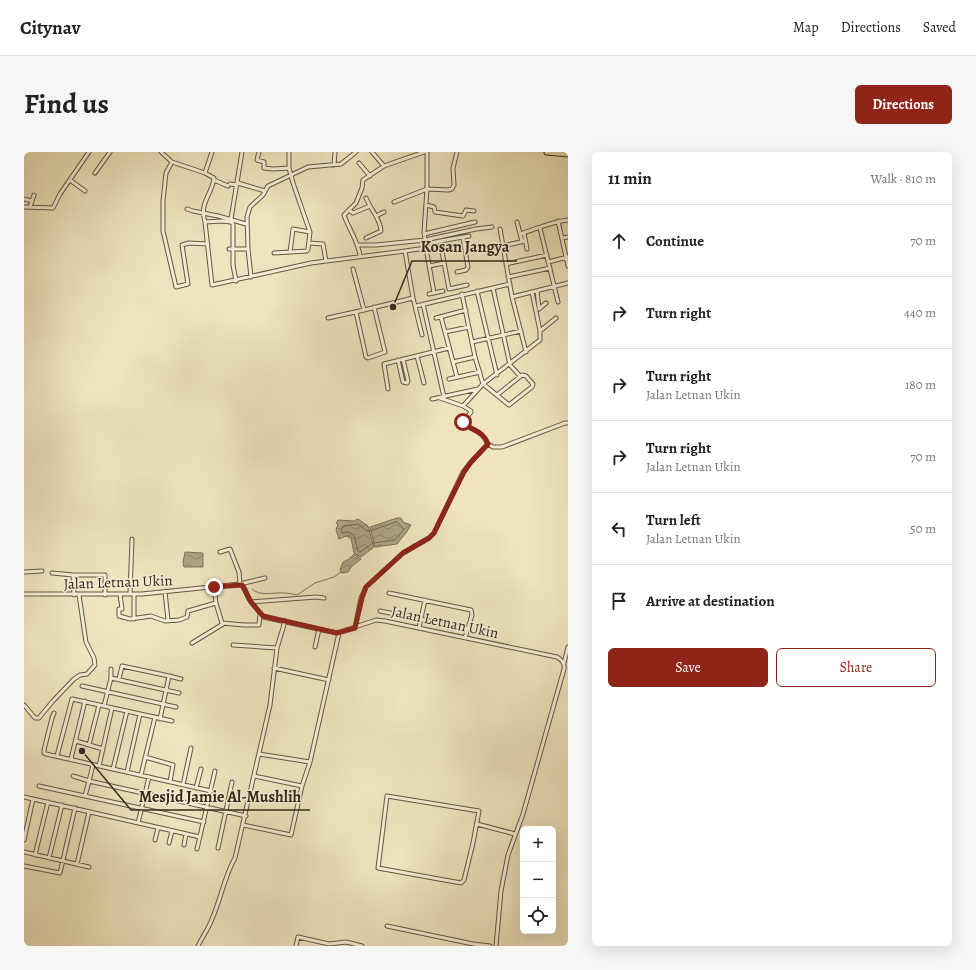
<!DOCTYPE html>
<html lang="en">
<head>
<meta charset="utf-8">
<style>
	:root { --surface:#fff; --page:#f6f6f6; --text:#202124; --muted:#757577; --line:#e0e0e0; --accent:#8f2418 }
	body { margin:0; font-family:Alegreya,serif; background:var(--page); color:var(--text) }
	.controls { position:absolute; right:12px; bottom:12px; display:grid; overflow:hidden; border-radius:6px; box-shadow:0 4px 16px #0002 }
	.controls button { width:36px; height:36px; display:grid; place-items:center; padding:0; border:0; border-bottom:1px solid var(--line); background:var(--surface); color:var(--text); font:20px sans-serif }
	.stop { position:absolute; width:12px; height:12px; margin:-9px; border:3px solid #8f2418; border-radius:50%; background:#fff }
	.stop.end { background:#8f2418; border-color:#fff; box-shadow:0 1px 4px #0008 }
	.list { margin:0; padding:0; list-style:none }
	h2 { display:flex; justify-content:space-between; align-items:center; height:52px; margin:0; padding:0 16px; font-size:17px }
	h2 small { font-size:13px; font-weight:400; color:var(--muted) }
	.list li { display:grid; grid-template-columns:26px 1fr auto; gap:12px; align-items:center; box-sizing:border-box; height:72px; padding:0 16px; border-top:1px solid var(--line) }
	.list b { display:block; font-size:15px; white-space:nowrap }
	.list p { margin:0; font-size:13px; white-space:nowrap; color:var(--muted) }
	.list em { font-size:13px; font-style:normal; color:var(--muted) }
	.actions { display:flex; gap:8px; padding:12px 16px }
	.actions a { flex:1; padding:9px 0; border:1px solid var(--accent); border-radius:6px; text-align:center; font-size:14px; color:var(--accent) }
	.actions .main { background:var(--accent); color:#fff }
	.icon { flex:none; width:22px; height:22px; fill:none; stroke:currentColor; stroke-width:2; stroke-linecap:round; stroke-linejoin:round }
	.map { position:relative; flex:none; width:544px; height:794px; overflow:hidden; border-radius:6px }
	header { display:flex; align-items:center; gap:24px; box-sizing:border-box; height:56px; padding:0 20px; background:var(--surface); border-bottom:1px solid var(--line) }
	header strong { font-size:19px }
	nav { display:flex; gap:22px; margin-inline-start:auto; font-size:14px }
	.intro { display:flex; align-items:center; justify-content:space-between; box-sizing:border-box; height:96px; padding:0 24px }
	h1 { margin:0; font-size:28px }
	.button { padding:10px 18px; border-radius:6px; background:var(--accent); color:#fff; font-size:14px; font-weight:700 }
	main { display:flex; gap:24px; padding:0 24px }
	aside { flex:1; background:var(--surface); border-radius:6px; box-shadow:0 4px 16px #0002 }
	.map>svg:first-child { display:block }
	.water { fill:url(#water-waves); stroke:#7e725b }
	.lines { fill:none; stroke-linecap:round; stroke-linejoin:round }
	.shore { stroke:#726650; stroke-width:1 }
	.stream { stroke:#7e725b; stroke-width:1 }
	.minor-casing { stroke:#635643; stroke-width:5 }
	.primary-casing { stroke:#34271a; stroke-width:7 }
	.minor { stroke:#f5edd5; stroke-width:3 }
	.primary { stroke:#efe4be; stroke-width:5 }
	.route { stroke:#8f2418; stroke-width:5 }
	.labels { text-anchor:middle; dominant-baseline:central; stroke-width:3; stroke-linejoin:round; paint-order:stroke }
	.street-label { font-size:15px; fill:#34271a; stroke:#f5edd5 }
	.leader { fill:none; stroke:#34271a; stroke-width:1.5 }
	.callout-dot { fill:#34271a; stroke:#f5edd5; stroke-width:1.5 }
	.callout-label { font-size:16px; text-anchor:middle; font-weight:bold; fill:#34271a; stroke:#f5edd5; stroke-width:3; stroke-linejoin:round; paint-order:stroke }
</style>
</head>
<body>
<header>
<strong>Citynav</strong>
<nav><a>Map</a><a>Directions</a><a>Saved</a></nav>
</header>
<div class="intro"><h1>Find us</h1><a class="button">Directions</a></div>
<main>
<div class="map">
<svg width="544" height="794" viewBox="0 0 544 794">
	<defs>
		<pattern id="water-waves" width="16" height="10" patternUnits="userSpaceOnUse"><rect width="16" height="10" fill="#afa486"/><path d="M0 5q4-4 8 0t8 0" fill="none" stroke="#8f866d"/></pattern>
	</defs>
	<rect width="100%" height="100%" fill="#efe4be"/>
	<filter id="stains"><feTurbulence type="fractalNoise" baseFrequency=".005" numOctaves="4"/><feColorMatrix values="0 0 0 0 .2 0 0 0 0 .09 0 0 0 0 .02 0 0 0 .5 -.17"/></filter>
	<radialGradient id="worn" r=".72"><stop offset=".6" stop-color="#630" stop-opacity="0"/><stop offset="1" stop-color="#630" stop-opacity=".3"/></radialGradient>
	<path class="water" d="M373,366H377L379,370L387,373L382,381L373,392L351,395L346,375Z
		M334,367L344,374L350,395L337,405L330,401L327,386L322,384L315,387L312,378L314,372L312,371L314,368L330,369Z
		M161,400L179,401V415H160L159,410Z
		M330,402L337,407L328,414L324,420L318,421L316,418L319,410L325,407Z"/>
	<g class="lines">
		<path class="shore" d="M373,370L380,377L371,388L349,391L336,400L334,399L330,383L324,380L318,381L317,379L319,374L334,372L343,379H346Z"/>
		<path class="stream" d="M228,437C236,445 250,440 260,441C264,441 269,442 273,443L291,431L310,425L317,420"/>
		<g class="minor-casing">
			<path id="minor" d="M137,0L148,10L142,21L139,49V79L152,135L164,132L158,93L165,91L184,92
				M235,0L233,8L240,10V16L249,17L265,16
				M348,0L360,14
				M403,0V37L400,80L401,88L452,77L468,75
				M148,10L181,21L190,26C188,43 175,50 181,70L188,133L287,111L381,99L389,146L340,158L329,117
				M335,11L346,24
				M310,13L311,0
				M71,21L86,0
				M181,21L188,0
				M46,28L61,39
				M190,28L204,34
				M214,31L241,39
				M206,32L213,33
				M342,46L346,54
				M0,47L8,49
				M370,50L403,37L424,38L428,37L430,33L429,16L433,0
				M402,53L410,55L411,60L439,64L442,58L450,59
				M0,55L29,56L36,42L65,0
				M6,55L10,43
				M163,57L169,59L194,64L222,72
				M325,58L329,61L346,54C350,61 357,70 357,79L342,86
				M352,64L360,60
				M207,67L218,0
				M534,69L544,114
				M181,70L198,69L207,70L209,72V113L212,129
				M493,70L498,89
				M516,76L534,150
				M476,77L488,145L502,200
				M500,81L503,97
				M400,82L451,70
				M496,82C512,77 527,70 544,68
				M538,86L544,85
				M416,89L445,84
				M285,91L299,92L302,109
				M334,93H352L401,88
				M479,94L501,89
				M402,96V92L416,89L425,137L443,133
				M205,97H224
				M381,99L402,96L410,141
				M266,100L269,77L286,80
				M250,101L283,99L284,97L286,80L269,31L265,16V0
				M336,104C334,88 325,78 320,63L332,51L338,36L339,28L360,14L400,0
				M524,110L544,105
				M482,112L523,103
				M405,114L420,111
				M433,120L442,118L444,115L439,86
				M227,125L224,97L223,65L226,55L239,43L244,34L284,15L317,12L332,0
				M484,125L526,116
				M469,136L486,213L496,224
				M453,139L473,223
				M513,139L515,156
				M405,142L419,139
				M438,142L451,205L459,232L485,253L508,235L509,232L502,224L498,223L473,243
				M488,145L544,131
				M389,146L398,183
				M399,152L420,245
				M392,154L486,132
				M515,157L522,151
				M332,160L342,205L344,206L361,200L350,155
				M417,165L433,225
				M304,166L340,158
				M412,166L442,158
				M516,179L532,166
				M421,180L445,175
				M448,190L497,179
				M393,204L400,231
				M374,208L379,230L383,231L384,229L379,207
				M429,210L451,205
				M425,227L456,220
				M364,237L360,212L425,196
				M416,246L439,254L447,259V260L439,270C448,280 458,277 464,292
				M408,247L454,237
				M439,254L459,232L516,188V179L508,140
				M196,400L206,397L215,420L216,432L241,426
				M0,420L18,419
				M28,421L49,423H81V443
				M49,423L50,443
				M190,435L192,451L198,471L220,473H235L236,462
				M141,440L144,468
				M365,441L447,458L448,463L441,486
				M0,442H118L216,432L219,433L225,447L239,465L313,481L352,468L361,469L533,505C538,508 541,511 540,517L499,662L484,703L477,739L472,794
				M96,442L98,457H95V464L106,467L127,464L141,469L155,468L163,465L164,459L192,451
				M106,442L108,387
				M110,442V467
				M227,450L292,445L300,446
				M356,459L444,477
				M331,476L337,446L342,435L379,401L405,386L410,381L439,320L447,310L464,292L469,295H478L541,271H544
				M395,476L401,448
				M168,491L199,472
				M209,493L253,496
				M291,495L295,477
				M540,511L544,495
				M250,516L305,528
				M145,524L157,527
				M87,526V517
				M95,527L98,514L145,524L136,567
				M58,534L152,555
				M0,553L11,566H15L28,550L50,527L56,523L63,522L71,513L70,506L62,490L55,443
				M80,554L87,526L155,541
				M30,561L28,566L20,598V601L22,602L187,639
				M52,589L79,597
				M65,593L75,553
				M235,602L286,610
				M33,604L48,547L148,569
				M121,605L149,613L146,630
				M47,607L61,549
				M69,613L65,629L222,664
				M75,614L88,556
				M89,617L103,559
				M103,620L116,562
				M117,623L131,565
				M49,624L65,629L61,644
				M230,624L278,634
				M159,633L167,596
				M15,634L180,670
				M172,636L177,617
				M363,644L455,659L449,691L440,728L437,731L354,716Z
				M0,645L9,647
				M114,671L125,625
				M453,672L491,682
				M219,673L267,683L278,634L286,610L315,481
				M0,688L9,647L176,685
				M131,688L134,676
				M145,691L148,679
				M160,693L162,682
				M194,696L208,630
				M173,697L191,619
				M0,700L65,715
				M11,703L24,650
				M25,706L38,653
				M53,712L65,660
				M0,714L36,721L51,656
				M363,774L449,792L466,794
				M174,794C178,785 185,776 188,767C197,747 200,725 211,706L246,553L253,496L261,469
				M272,794L274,785L305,792L322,790L338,794"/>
		</g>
		<g class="primary-casing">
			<path id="primary" d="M523,0L544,2"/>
		</g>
		<use href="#minor" class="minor"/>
		<use href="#primary" class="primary"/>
	</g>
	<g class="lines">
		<path class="route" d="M190,435L218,433L227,450L239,464L313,481L331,476L338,446L342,435L379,401L405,386L410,381L440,320L447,310L464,292C458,277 448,280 439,270"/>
	</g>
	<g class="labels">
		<g class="street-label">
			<text transform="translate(94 430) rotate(-2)">Jalan Letnan Ukin</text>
			<text transform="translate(421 470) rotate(12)">Jalan Letnan Ukin</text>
		</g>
	</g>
	<path class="leader" d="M369 155L388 109H493M58 599L107 658H286"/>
	<g class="callout-dot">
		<circle cx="369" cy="155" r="4"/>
		<circle cx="58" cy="599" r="4"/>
	</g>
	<g class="callout-label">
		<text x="441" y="100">Kosan Jangya</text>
		<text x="196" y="650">Mesjid Jamie Al-Mushlih</text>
	</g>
	<rect width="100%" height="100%" filter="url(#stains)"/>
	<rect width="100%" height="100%" fill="url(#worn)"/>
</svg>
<div class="controls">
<button>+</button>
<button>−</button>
<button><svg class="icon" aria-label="locate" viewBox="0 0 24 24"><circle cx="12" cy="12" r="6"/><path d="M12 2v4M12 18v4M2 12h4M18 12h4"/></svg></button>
</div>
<div class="stop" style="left:439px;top:270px"></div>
<div class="stop end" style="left:190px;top:435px"></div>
</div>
<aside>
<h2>11 min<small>Walk · 810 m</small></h2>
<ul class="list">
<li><svg class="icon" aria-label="ahead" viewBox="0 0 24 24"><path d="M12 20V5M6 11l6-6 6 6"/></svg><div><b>Continue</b></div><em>70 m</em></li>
<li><svg class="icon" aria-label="right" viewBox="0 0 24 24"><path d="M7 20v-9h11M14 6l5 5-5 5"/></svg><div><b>Turn right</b></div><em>440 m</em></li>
<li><svg class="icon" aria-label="right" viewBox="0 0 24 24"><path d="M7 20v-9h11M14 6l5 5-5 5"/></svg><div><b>Turn right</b><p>Jalan Letnan Ukin</p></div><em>180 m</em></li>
<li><svg class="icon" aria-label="right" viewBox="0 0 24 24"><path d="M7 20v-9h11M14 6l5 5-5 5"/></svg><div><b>Turn right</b><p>Jalan Letnan Ukin</p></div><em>70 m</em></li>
<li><svg class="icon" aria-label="left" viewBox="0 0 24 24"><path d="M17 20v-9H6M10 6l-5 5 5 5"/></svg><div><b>Turn left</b><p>Jalan Letnan Ukin</p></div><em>50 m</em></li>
<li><svg class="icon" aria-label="arrive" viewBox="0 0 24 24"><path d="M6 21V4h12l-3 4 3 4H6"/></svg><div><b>Arrive at destination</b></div></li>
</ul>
<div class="actions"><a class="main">Save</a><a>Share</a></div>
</aside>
</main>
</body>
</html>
